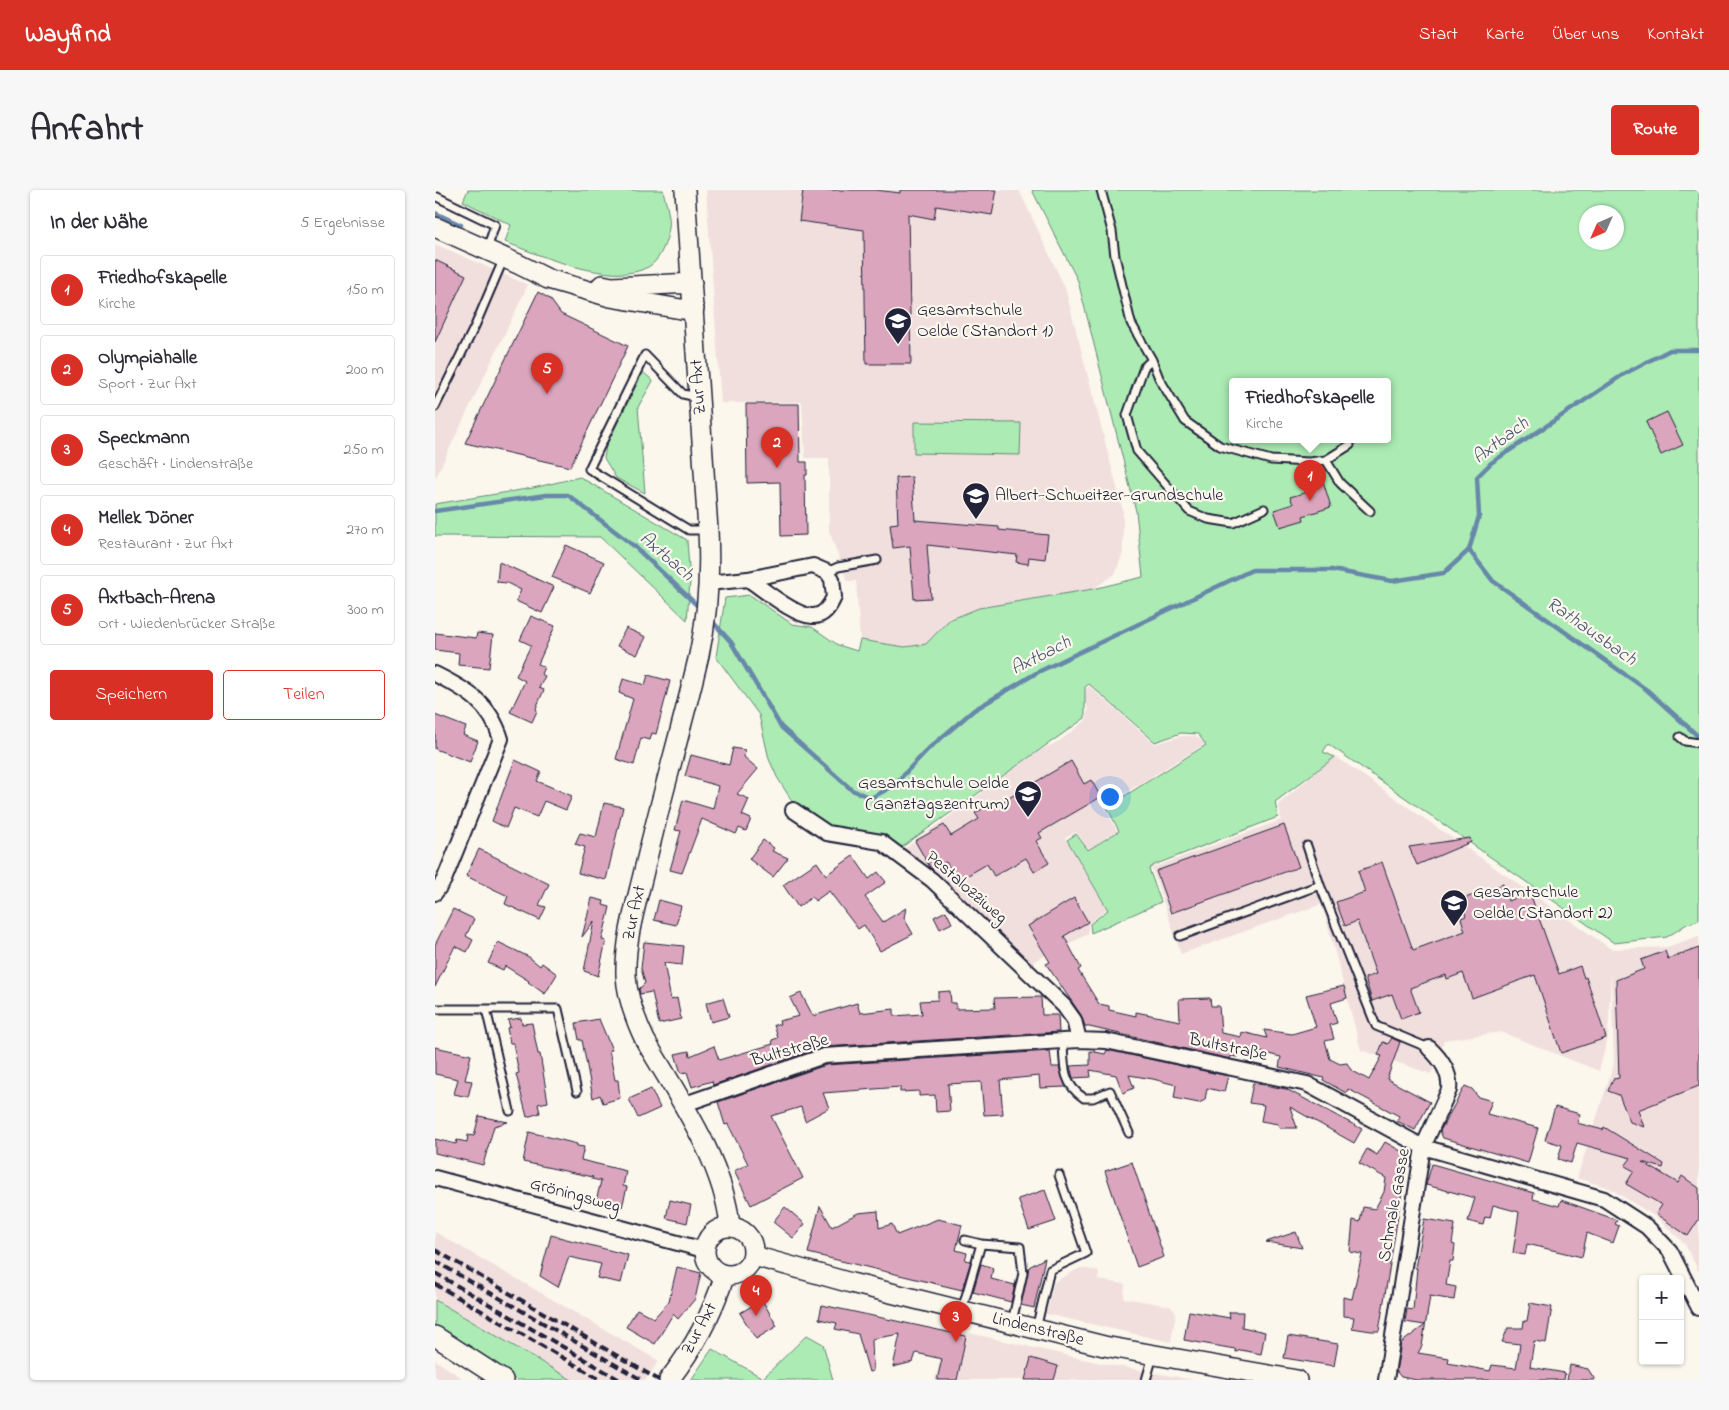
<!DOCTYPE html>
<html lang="de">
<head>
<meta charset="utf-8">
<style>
	:root { --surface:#fff; --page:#f7f7f7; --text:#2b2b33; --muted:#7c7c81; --line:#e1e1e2; --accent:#d93025 }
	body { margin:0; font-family:"Indie Flower",sans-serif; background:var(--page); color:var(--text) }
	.controls { position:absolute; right:15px; bottom:15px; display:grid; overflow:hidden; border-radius:5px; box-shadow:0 1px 4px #0004 }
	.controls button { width:45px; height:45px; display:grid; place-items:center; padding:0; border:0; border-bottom:1px solid var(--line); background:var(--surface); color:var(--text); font:25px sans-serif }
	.compass { position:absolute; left:1144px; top:15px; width:45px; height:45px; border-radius:50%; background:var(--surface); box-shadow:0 1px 4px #0004; rotate:225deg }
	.you { position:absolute; left:674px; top:606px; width:18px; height:18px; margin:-12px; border:4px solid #fff; border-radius:50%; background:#1a73e8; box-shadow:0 0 0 8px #1a73e833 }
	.badge { display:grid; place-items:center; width:32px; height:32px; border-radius:50%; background:var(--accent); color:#fff; font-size:16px; font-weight:700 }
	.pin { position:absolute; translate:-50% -41px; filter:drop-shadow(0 1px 2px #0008) }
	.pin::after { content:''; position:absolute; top:26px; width:18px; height:15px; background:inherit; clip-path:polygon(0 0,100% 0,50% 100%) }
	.popup { position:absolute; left:794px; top:188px; width:162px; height:65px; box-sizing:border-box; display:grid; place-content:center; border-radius:5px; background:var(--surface); filter:drop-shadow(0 1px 4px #0005); font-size:16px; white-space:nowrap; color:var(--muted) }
	.popup b { font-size:19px; color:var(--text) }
	.popup::after { content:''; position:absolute; left:50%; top:100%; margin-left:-10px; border:10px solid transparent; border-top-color:var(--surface) }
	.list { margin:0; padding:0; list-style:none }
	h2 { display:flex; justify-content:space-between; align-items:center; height:65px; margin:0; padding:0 20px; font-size:21px }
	h2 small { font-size:16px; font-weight:400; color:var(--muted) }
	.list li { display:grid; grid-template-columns:32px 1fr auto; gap:15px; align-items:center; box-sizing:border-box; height:70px; margin:0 10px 10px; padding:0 10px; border:1px solid var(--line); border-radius:5px }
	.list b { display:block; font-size:19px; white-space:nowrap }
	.list p { margin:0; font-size:16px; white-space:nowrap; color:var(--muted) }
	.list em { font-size:16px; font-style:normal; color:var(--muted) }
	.actions { display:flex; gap:10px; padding:15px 20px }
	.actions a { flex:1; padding:11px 0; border:1px solid var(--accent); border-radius:5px; text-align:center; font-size:18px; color:var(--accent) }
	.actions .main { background:var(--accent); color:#fff }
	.map { position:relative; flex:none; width:1264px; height:1190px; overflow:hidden; border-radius:5px }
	header { display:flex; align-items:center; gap:30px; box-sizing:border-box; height:70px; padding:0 25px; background:var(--accent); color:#fff }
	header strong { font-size:24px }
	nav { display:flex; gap:28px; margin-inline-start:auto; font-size:18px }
	.intro { display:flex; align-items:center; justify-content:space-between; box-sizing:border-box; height:120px; padding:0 30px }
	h1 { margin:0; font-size:35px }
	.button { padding:12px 22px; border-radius:5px; background:var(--accent); color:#fff; font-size:18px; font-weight:700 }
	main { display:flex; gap:30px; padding:0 30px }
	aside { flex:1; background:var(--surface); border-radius:5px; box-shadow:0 1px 4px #0004 }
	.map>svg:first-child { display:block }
	.built { fill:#f1dfde }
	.green { fill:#acecb4; stroke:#678778; fill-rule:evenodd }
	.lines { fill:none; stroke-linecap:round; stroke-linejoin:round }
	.stream { stroke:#6888aa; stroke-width:4.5 }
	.building { fill:#dba6bd; stroke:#22223b }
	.lane-casing { stroke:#22223b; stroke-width:11 }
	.street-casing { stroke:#22223b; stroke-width:18 }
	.secondary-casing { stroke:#22223b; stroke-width:22 }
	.lane { stroke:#fbf7ec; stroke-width:7 }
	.street { stroke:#fbf7ec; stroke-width:14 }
	.secondary { stroke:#fbf7ec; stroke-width:19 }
	.rail { stroke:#22223b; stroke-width:4; stroke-dasharray:8 4; stroke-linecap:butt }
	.labels { text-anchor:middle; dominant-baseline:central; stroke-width:4.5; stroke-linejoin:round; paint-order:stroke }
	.poi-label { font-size:18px; fill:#22223b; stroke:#fbf7ec; text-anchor:start }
	.street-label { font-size:18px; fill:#22223b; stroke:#fbf7ec }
	.water-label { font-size:19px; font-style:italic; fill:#455572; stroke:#fbf7ec }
</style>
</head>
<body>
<header>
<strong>Wayfind</strong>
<nav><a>Start</a><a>Karte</a><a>Über uns</a><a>Kontakt</a></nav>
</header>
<div class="intro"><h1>Anfahrt</h1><a class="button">Route</a></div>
<main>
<aside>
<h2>In der Nähe<small>5 Ergebnisse</small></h2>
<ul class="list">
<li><span class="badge">1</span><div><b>Friedhofskapelle</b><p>Kirche</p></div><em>150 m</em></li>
<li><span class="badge">2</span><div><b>Olympiahalle</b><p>Sport · Zur Axt</p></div><em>200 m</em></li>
<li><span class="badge">3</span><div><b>Speckmann</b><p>Geschäft · Lindenstraße</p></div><em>250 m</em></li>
<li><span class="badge">4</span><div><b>Mellek Döner</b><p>Restaurant · Zur Axt</p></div><em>270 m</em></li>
<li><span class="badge">5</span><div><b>Axtbach-Arena</b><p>Ort · Wiedenbrücker Straße</p></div><em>300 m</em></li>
</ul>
<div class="actions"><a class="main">Speichern</a><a>Teilen</a></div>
</aside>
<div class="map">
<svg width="1264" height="1190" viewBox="0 0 1264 1190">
	<rect width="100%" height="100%" fill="#fbf7ec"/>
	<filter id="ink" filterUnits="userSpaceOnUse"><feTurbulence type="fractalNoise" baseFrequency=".02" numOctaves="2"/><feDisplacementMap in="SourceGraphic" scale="10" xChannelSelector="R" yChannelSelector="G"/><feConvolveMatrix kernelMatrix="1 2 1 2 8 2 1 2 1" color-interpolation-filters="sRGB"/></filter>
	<g filter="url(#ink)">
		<path class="built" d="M271,0H584L630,98L688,321V363L680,384L658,399L544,418L514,430L491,454L470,457L425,450L421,391H412L394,340V268H370L367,212L286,213Z
			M0,54L93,95L0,289Z
			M654,496L720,554L746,546H761L770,554L669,616L682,641L653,659L641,642L630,648L672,719L653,734V744L593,774L501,685L468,660L604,561L626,550L651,530L653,519L650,510L651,499Z
			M900,566L1176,759L1232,757L1264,746V1082L1250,1054L1221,1027L1174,998L1142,988L1179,874L1176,783L1173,848L1164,881L1066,842L1009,850L996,884L926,860L887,714L746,764L717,678L846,630L844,614Z
			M0,1042L224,1171L210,1190H137L0,1110Z
			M645,1078L664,1081L663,1090L690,1094L689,1108L735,1116L741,1122L736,1152L611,1124L619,1092Z
			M513,1138L665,1173L759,1190H500Z
			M0,1170L30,1190H0Z"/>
		<path class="green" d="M33,0H228C230,11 236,27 234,38C232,51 225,71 213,77C178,97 104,65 70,52L76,35L28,11Z
			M597,0H1264V730L1252,734L1232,747L1179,753L893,554L888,562L900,567L840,612L843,627L719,675L714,679L726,712L656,743L655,734L673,720L632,650L641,644L653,660L684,641L672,617L771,555L763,544L746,543L720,552L654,494L650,497V528L464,659L395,639L360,616L342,587L334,569L324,525L281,467L290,408L315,405L357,434L377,437L403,455L422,461L425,450L470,457L491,454L514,430L544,418L658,399L708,387L701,321L643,91ZM1152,22H1182V52H1152ZM798,192H952V250H798Z
			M208,182L218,191L203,217L210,303L181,288L169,268L171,256Z
			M479,232L586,233L585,265L479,263Z
			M145,287L252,350L255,391L252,430L165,347L0,346V314L98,298Z
			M0,1110L137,1190H81L0,1139Z
			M372,1145L388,1154L398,1190H256L277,1159L328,1188Z"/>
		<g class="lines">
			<path class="stream" d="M0,23L26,35
				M0,321L111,305H133L199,356L266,419
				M1034,360L1058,391L1212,500L1264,547
				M276,430L296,452L346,537L417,600L436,608L458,596L492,560L539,520L603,482L817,380H897L957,391L1009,383L1034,360L1044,326L1042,287L1056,273L1189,184L1235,160H1264"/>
		</g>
		<path class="building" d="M368,0H441L465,3V0H562L557,25L501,16L499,29L473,24L476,174H431L429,40L364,31Z
			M0,70L31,85L0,152Z
			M103,102L115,109L126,124L193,156L135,277L30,253Z
			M311,214H364L365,272H372V285H370L371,345L346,346L345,292L312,293Z
			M1232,222L1248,255L1226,265L1211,232Z
			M477,287L480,330L564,337V340L613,345L610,369L594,367L593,374L581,372L582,365L492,355L496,408L479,409L475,356L458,358L455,334L463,333L461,288Z
			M887,288L896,317L868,326L869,330L845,337L839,320L858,314L855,307L876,301L873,292Z
			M131,355L169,372L155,403L117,387Z
			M64,372L119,397L107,423L81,411L86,400L72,393L62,392Z
			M96,426L120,436L103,474L109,477L106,484L110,486L104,498L109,500L101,518L102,521L97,532L75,522L90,491L81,486L96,455L85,450Z
			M191,438L211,447L202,465L182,456Z
			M0,443L41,448L42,443L58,445L54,478L23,475L24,463L0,460Z
			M213,485L235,491L221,544L217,543L215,550L206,548L199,575L181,569L198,509L184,503L188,489L210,495Z
			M0,525L31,537L28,545L43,551L35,572L0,559Z
			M298,558L310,560L309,567L323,579L302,604L314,609L307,625L316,629L311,641L304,638L301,644L267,629L247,683L235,680L246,641L240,640L248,610L278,619L283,596L250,586L256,565L294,575Z
			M80,570L106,582L102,591L137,606L131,620L109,611L102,627L79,618L71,638L57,631Z
			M636,571L649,594L656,590L666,607L604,643L607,648L601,651L614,673L599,682L591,668L559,686L552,674L523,691L511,672L496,679L480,651L509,635L516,646L544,629L540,623L565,609L567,612Z
			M169,613L188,617L171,690L143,683L150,657L140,654L145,643L161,647Z
			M849,635L864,677L736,723L721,681Z
			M1035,648L1036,652L982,675L974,657Z
			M328,650L339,658L337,661L353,668L338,687L314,669Z
			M44,659L114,694L104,715L111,717L105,730L70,714L73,706L31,686Z
			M418,666L434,689L443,682L451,692L430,707L448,732L471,718L469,728L478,744L445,761L429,735L423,739L394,701L380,711L377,707L363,717L348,695L382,672L391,685Z
			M947,672L978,760L1030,741L1026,728L1031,726L1025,710L1068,694L1073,711L1095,703L1124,784L1145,776L1149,788L1151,787L1171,848L1126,863L1100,785L1037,808L1028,783L1012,789L1011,785L975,798L984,822L966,829L957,804L937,811L930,788L941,784L922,731L910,736L901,712L930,702L923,681Z
			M157,708L169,711L168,715L175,717L167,750L171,751L163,786L149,781L159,731L147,747Z
			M639,708L653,732L629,746L646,778L643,780L664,814L674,816V820L701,826V822L745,831L744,809L775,808L776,816H784L786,843L806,847L807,842L832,848L829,840L857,844L881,837L871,805L909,796L912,808L896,813L902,833L895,835L899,849L890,851L895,869L905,874L912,873L916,880L934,890L947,866L943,865L948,852L953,854L957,848L965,852L952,889L995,912L980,940L962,931L964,926L913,899L911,903L888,890L889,888L844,877L846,867L804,857L802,867L796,866L795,869L650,836L646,825L611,774L615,772L593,736Z
			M224,710L246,716L241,735L219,730Z
			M18,719L39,729L31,746L38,750L32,762L20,756L0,797V755Z
			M511,721L517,733L505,739L499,727Z
			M63,752L94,767L105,776L107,773L122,784L110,804L93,792L94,791L70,776L68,780L53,773Z
			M209,752L249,756L247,775L229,773L236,810L242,808L246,829L224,834L217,802L205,804L204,799L210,793L206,778Z
			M1264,758V896L1203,920L1209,937L1195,932L1184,905L1173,901L1178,889L1184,888L1181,790L1209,779L1206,770L1230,761L1233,769Z
			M515,801L516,813H521V819L560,818L559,808L606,807L607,825H623L624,842L388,857L278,895L277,891L257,897L252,882L246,883L240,864L254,861L255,866L279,856L284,870L338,854L337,850L343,848L339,835L345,834L344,831L364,826L355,808L366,803L378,826L422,813L425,823L459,819V826L487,824L485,811L503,810V802Z
			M288,808L294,827L276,832L271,813Z
			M86,828L87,834L97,833L103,864H105L113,912L103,914L105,923L92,927L81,884L84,883L78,853H75L72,838L75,837L73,830Z
			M164,829L177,860H174L180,890H183L185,908L168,913L165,905L158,908L147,850H144L141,833Z
			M0,857L36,865L30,890L37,891L33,907L19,904L23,889L0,884Z
			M672,860L793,886L789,902L772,898L770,910L764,913L739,908L741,895L718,889L694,885L699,898L688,903L681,885L655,880L656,887L638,888L635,876L655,875V861L670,864Z
			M615,861L617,877H624L631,897L605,898L604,886L565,890L568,924L549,925L546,892L513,894L515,921L501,922L500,905L484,906V901L465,902V897L388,903L394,918L370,931L366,917L336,926L368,988L316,1015L299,981L313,974L293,934L290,935L283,912L391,875Z
			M818,893L851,899L927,939L919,953L855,917L862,938H844L843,934L826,931L829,915L814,913Z
			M1030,896L1037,899L1043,907L1057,911L1052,924L1103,938L1093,973L1008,948L1005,941Z
			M216,899L225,918L203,928L194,909Z
			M1120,917L1145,924L1142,933L1168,940L1169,937L1229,974L1228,978L1207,972L1243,993L1247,986L1264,998V1029L1253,1046L1221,1024L1227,1015L1191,994L1199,981L1190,976L1196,968L1142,953L1136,973L1123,969L1127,955L1110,950Z
			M44,926L73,932L59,936L48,975L0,963V949L21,954L22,950L32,952L33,945L39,946Z
			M94,942L142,954V956L149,957L146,970L191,981L188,996L192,997L187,1017L161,1011L166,991L157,989L158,987L88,972Z
			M950,952L973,965L944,1141H936L917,1138L919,1127L908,1126V1107L917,1109L927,1064L915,1062L918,1030L925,1032L928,1017L940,1019L949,1002L951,988L924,973L932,959L942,965Z
			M697,972L729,1067L702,1077L670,981Z
			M997,974L1099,1003L1098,1009L1124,1016L1126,1010L1182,1030L1180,1034L1184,1036L1178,1053L1152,1043L1147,1067L1092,1054L1090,1065L1078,1063L1084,1022L1058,1015L1055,1028L1050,1027L1048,1035L1033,1031L1040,1008L991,995Z
			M610,1000L621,1031L594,1040L583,1009Z
			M235,1010L256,1015L252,1033L231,1028Z
			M385,1016L397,1037L423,1023L443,1021L444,1038L457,1034L462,1045L503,1029L527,1035L521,1060L532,1063L530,1070L536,1071L527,1100L373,1063Z
			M350,1017L370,1034L358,1048L338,1032Z
			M989,1029L1020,1034L1017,1054L1020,1055L1018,1071H1015L1011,1095L1021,1097L1019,1110L995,1106L987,1156L983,1163L1014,1168L1013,1173L1055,1181L1057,1175L1081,1178L1085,1154L1067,1152L1073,1138H1088L1089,1131H1092L1095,1113L1117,1117L1111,1153L1099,1151L1095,1177L1130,1183L1129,1190H982L966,1187L961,1181L966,1153L990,1135L970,1132L972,1119L978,1120L982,1078H980Z
			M861,1042L867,1058L831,1052Z
			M116,1045L193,1065L186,1093L162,1088L166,1074L134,1067L123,1097L105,1086Z
			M610,1068L599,1118L586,1115L594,1077Z
			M546,1074L558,1078L556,1089L580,1095L576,1112L538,1102Z
			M242,1077L266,1083L260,1109L243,1129L238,1124L220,1154L191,1137L202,1119L219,1128L234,1111Z
			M327,1110L342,1136L321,1149L305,1123Z
			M387,1115L531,1146L522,1190H502L507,1169L481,1163L478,1172L458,1177L465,1144L437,1149L438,1181L434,1182L423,1144L400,1139L402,1133L384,1129Z
			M754,1121L795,1128L794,1122H808L807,1137L830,1142L826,1164L806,1160L801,1162L800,1159L749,1150Z
			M853,1146L903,1154L899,1176L849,1168Z
			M596,1168L623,1176L619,1190H590Z
			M1135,1175L1153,1179L1160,1190H1132Z"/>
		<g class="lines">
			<g class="lane-casing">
				<path id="lane" d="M666,0L677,41L680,66L696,133L717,170L724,188L750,231L785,256L836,270L874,272L891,270L915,255
					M0,6L60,35L52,59
					M717,170L709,177L692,225L702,261L754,321L773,329L798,333L829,319
					M262,207L248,204L210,165L154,279L254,340H272
					M0,217L40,136L69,68
					M891,270L905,293L935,321
					M392,382L403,377L442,370
					M1245,547L1250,551L1264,553
					M872,656L885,695
					M745,746L885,695L941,836L994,858
					M0,819H123L142,901
					M51,819L75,921
					M628,851C629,874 627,894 649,908H658L675,901L694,943
					M530,1050L546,1054L585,1057L588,1083L577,1132
					M527,1120L546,1054
					M601,1139L615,1080L651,1063L624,985
					M711,1190L718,1166"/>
			</g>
			<g class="street-casing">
				<path id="street" d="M273,393L313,389L378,376L392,382L397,389L399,407C395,416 389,427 377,426C360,426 328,399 313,389
					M0,484C32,500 55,513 66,549L9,690L0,703
					M358,620L392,643L446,652L497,690L629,816L639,830L644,850
					M247,915L389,866L644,850L671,851L872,894L988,957L1169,1009L1212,1037L1235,1061L1264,1118
					M0,988L269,1060
					M951,1190L988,957L1014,900C1016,883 1006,869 994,858"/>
			</g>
			<g class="secondary-casing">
				<path id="secondary" d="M250,0L273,340C275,381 273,425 264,465C247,538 225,611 208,685C200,718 190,751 191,785C192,808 200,829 210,850C242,905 289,972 295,1036
					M0,37L83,74L113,89L175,107L246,119H259
					M167,95L177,97L257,93
					M270 1061a24 24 0 1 1 48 0a24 24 0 1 1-48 0Z
					M319,1066L416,1093L669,1156L862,1190
					M0,1146L68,1190
					M234,1190C260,1156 276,1126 290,1085"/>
			</g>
			<use href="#lane" class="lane"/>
			<use href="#street" class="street"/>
			<use href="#secondary" class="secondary"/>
			<path class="rail" d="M0,1060L224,1190
				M0,1071L207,1190
				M0,1083L185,1190
				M0,1094L166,1190"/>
		</g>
	</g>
	<defs>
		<g id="school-pin" transform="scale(1.4375)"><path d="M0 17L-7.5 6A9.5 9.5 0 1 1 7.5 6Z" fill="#22223b" stroke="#fbf7ec"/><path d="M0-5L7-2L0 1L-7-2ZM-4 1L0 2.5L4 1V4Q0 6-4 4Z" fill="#fff"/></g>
	</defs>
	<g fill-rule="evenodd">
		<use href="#school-pin" x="463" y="131"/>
		<use href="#school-pin" x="541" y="306"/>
		<use href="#school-pin" x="593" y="604"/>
		<use href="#school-pin" x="1019" y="713"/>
	</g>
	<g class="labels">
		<g class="poi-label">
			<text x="482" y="121">Gesamtschule<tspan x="482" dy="21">Oelde (Standort 1)</tspan></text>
			<text x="560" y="306">Albert-Schweitzer-Grundschule</text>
			<text x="574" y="594" text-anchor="end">Gesamtschule Oelde<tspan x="574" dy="21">(Ganztagszentrum)</tspan></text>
			<text x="1038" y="703">Gesamtschule<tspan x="1038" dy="21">Oelde (Standort 2)</tspan></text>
		</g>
		<g class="street-label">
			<text transform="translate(264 197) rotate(-94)">Zur Axt</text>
			<text transform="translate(531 698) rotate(41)">Pestalozziweg</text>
			<text transform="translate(200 723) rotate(-78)">Zur Axt</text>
			<text transform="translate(793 858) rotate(12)">Bultstraße</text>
			<text transform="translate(355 861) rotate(-16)">Bultstraße</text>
			<text transform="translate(140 1006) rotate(15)">Gröningsweg</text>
			<text transform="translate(960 1015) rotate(-80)">Schmale Gasse</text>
			<text transform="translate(265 1139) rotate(-62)">Zur Axt</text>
			<text transform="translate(603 1140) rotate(14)">Lindenstraße</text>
		</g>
		<g class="water-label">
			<text transform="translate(1066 251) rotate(-37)">Axtbach</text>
			<text transform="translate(231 367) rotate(41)">Axtbach</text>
			<text transform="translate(1156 442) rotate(35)">Rathausbach</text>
			<text transform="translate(606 466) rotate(-27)">Axtbach</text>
		</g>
	</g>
</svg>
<div class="controls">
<button>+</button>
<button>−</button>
</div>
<svg class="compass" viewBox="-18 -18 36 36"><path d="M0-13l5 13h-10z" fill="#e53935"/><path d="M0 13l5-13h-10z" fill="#7c7c81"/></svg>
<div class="you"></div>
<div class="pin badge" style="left:875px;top:311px">1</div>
<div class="popup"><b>Friedhofskapelle</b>Kirche</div>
<div class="pin badge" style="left:342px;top:278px">2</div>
<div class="pin badge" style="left:521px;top:1152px">3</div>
<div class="pin badge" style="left:321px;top:1126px">4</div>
<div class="pin badge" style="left:112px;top:204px">5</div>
</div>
</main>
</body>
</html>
